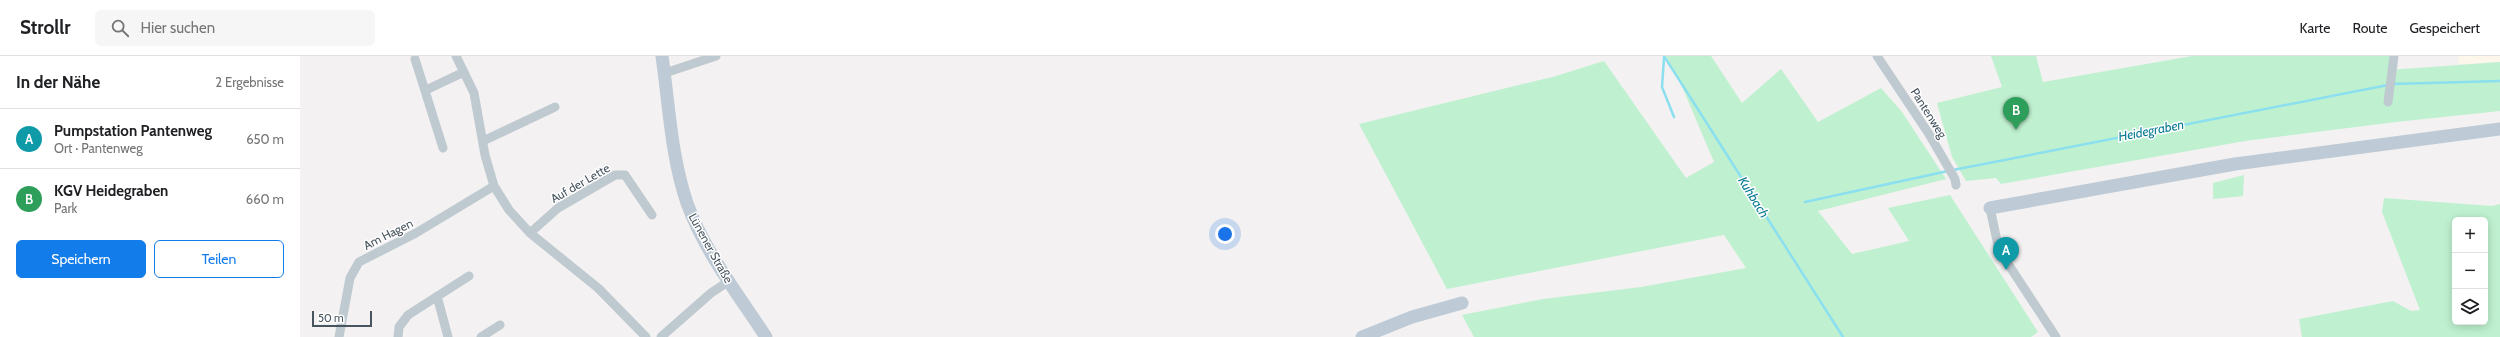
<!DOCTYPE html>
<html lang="de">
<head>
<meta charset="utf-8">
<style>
	:root { --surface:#fff; --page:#f6f6f6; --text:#202124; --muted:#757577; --line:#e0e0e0; --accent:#137ceb }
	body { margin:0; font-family:Cabin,sans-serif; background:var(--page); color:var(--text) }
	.controls { position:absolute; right:12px; bottom:12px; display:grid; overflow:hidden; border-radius:6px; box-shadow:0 2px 10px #0003 }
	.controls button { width:36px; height:36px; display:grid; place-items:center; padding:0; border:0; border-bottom:1px solid var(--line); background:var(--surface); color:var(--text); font:20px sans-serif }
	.scale { position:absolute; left:12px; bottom:10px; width:60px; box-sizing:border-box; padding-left:4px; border:2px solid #48555f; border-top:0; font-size:11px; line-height:14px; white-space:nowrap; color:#48555f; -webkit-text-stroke:3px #fff; paint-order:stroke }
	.you { position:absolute; left:925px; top:178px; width:14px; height:14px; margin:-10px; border:3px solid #fff; border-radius:50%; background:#1a73e8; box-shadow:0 0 0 6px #1a73e833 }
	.badge { display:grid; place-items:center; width:26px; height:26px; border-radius:50%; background:var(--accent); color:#fff; font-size:13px; font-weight:700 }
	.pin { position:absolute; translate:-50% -33px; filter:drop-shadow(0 1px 2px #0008) }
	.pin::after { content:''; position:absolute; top:21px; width:14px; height:12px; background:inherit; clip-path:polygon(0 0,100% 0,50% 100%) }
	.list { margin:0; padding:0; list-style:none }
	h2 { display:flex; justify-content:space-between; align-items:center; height:52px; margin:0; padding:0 16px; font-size:17px }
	h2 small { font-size:13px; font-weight:400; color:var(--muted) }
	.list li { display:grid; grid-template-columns:26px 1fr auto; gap:12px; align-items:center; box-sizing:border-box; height:60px; padding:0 16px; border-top:1px solid var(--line) }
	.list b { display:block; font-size:15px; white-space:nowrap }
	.list p { margin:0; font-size:13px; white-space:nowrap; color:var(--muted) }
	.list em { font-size:13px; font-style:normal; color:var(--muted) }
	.actions { display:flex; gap:8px; padding:12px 16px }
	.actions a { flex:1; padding:9px 0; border:1px solid var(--accent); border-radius:6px; text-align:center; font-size:14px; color:var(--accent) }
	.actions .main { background:var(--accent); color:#fff }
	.icon { flex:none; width:22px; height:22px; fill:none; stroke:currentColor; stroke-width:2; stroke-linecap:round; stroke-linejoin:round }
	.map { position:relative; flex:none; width:2200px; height:281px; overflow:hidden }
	header { display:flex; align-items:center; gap:24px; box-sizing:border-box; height:56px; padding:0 20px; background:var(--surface); border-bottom:1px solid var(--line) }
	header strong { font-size:19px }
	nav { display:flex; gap:22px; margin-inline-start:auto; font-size:14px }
	.search { width:280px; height:36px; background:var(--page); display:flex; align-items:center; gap:10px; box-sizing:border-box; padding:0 14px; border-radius:6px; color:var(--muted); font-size:15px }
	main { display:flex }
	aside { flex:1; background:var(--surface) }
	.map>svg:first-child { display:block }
	.commercial { fill:#fdf7eb }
	.green { fill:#bff1d0; fill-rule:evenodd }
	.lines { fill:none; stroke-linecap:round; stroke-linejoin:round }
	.stream { stroke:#8bdfef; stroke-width:2.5 }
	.street { stroke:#bec9d0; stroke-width:9 }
	.secondary { stroke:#becad5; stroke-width:13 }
	.labels { text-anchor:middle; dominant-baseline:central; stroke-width:3; stroke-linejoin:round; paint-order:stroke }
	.street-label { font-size:12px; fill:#48555f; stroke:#fff }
	.water-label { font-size:13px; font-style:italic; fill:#0a7c93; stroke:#fff }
</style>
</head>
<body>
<header>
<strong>Strollr</strong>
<div class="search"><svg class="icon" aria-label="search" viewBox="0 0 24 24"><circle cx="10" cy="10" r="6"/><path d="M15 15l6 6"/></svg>Hier suchen</div>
<nav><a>Karte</a><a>Route</a><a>Gespeichert</a></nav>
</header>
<main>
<aside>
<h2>In der Nähe<small>2 Ergebnisse</small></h2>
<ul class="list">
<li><span class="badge" style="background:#0f9aa8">A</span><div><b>Pumpstation Pantenweg</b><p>Ort · Pantenweg</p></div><em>650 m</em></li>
<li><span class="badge" style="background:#2e9e5b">B</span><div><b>KGV Heidegraben</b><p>Park</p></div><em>660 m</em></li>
</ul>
<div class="actions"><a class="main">Speichern</a><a>Teilen</a></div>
</aside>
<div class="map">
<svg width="2200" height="281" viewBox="0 0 2200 281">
	<rect width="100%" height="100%" fill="#f3f1f1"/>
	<path class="commercial" d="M2159,0H2200V6L2158,8Z"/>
	<path class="green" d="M1366,0H1411L1442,47L1481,13L1518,66L1581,32L1602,56L1646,123L1518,155L1552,198L1609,185L1588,152L1650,139L1738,276L1731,281H1174L1162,259L1243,243L1341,231L1446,212L1424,179L1147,233L1059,68L1256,20L1304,5L1386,122L1414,106L1381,28Z
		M1691,0H1736L1743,26L1892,0H2091L2089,14L2200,6V55L2096,66L1945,85L1701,128L1696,122L1666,125L1652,101L1637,47L1702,31Z
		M1944,119L1943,140L1913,143V127Z
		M2084,142L2192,150L2200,148V281H2002L1999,263L2093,245L2111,255L2120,254L2082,156ZM2155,164H2185V266H2155Z"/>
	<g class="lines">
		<path class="stream" d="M1364,0L1543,281
			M1364,2L1362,31L1374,61
			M2093,28L2200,25
			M1653,114L2088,29
			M1505,146L1648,115"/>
		<path class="street" d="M156,0L174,37L185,99L194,130L209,154L230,177L298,232L346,281
			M1577,0L1629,78L1655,123L1656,129
			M115,3L143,92
			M365,17L416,0
			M126,34L164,16
			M2088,46L2094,0
			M183,85L255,51
			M1690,152L1699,194L1756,281
			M230,177L258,152L315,119H325L352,159
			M137,240L148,281
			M39,281L50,222L59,206L116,177L194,130
			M98,281L99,271L108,259L169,220
			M181,281L200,269
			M361,281L411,237L429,225"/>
		<path class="secondary" d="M362,0C369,49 371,100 387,147C404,195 438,238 466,281
			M1690,152L1935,108L2200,73
			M1062,281L1112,261L1162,247"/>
	</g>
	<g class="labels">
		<g class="street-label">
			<text transform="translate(1629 57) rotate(58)">Pantenweg</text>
			<text transform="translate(280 127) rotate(-30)">Auf der Lette</text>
			<text transform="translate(88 178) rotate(-27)">Am Hagen</text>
			<text transform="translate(411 192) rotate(61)">Lünener Straße</text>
		</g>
		<g class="water-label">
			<text transform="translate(1851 74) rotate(-11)">Heidegraben</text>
			<text transform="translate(1454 141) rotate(58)">Kuhbach</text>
		</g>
	</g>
</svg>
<div class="controls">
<button>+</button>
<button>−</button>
<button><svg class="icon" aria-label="layers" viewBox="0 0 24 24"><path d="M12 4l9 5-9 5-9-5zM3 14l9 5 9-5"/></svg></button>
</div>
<div class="scale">50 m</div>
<div class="you"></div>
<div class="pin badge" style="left:1706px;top:214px;background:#0f9aa8">A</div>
<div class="pin badge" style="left:1716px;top:74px;background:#2e9e5b">B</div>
</div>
</main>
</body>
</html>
